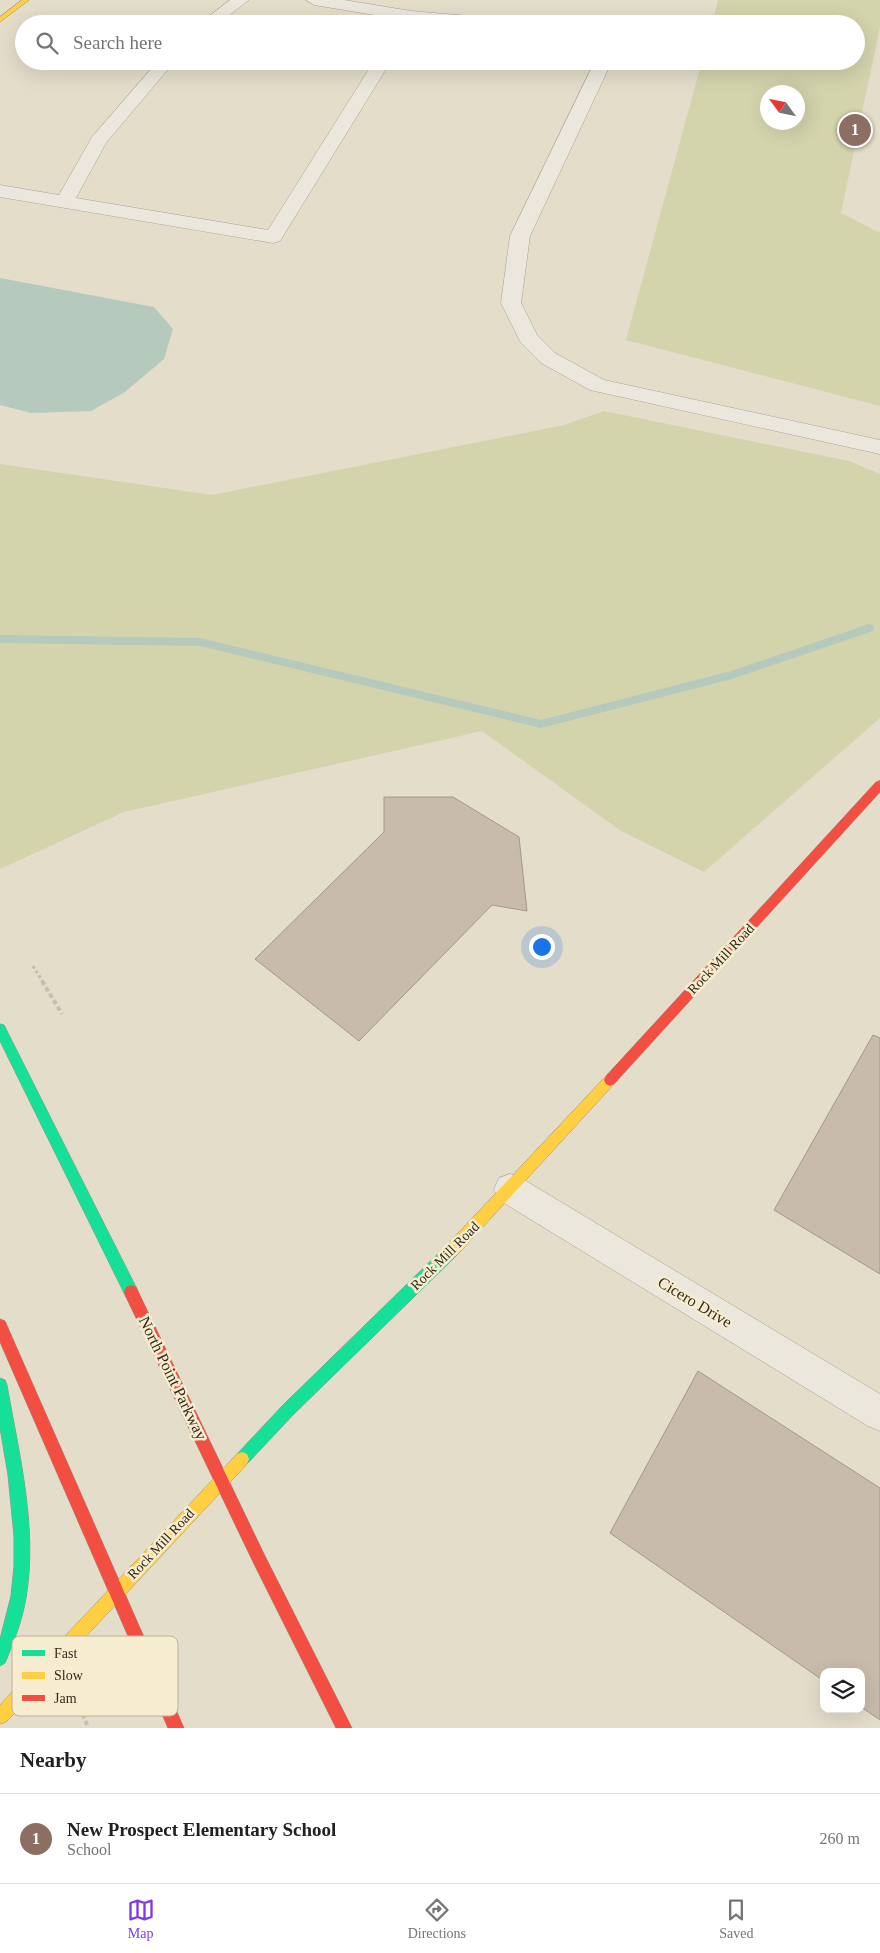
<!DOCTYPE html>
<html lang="en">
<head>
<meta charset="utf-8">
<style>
	:root { --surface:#fff; --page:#f2f2f2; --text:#202124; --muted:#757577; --line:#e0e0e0; --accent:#7c3aed }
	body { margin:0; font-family:"Times New Roman",serif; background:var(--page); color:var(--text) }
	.controls { position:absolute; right:15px; bottom:15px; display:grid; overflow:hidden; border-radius:10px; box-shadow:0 5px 20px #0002 }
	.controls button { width:45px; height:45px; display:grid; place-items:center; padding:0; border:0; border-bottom:1px solid var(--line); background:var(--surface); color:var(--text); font:25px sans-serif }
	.compass { position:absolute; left:760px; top:85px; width:45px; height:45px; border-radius:50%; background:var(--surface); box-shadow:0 5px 20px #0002; rotate:303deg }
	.you { position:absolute; left:541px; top:946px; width:18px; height:18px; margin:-12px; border:4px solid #fff; border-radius:50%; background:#1a73e8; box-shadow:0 0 0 8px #1a73e833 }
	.badge { display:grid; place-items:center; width:32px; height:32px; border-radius:50%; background:var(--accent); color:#fff; font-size:16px; font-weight:700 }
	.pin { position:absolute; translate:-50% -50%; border:2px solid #fff; box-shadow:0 1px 5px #0006 }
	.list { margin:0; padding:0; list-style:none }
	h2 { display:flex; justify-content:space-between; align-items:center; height:65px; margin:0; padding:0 20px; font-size:21px }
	h2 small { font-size:16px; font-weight:400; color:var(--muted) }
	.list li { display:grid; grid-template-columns:32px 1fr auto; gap:15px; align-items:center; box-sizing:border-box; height:90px; padding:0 20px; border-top:1px solid var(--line) }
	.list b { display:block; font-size:19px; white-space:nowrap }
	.list p { margin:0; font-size:16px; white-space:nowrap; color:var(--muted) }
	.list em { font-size:16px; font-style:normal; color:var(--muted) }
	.icon { flex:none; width:28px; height:28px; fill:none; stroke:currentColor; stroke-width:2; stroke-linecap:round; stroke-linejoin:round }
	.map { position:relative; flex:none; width:880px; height:1728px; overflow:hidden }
	.search { position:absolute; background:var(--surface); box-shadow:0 5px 20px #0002; left:15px; right:15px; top:15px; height:55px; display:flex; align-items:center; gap:12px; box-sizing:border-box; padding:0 18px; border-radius:28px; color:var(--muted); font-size:19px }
	.sheet { height:155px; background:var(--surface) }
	nav { display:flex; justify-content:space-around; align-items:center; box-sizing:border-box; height:70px; border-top:1px solid var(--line); background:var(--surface); font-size:14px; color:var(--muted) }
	nav a { display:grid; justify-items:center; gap:2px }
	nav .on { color:var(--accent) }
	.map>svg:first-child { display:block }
	.green { fill:#d3d4ac; fill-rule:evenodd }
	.water { fill:#b6c9bd }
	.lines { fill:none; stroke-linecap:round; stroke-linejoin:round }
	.stream { fill:#b6c9bd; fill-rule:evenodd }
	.building { fill:#c8bbab; stroke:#a4988a }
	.street-casing { stroke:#a9a194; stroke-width:1 }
	.fast-casing { stroke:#989184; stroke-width:1 }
	.slow-casing { stroke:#989184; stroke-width:1 }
	.jam-casing { stroke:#989184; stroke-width:1 }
	.path-far1 { stroke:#c4beb3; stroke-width:3; stroke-dasharray:3 2.5; stroke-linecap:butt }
	.path { stroke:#c4beb3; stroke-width:4; stroke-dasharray:4.5 3; stroke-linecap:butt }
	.street { fill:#ece7dc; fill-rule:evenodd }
	.fast { fill:#16e098; fill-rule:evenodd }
	.slow { fill:#ffcf43; fill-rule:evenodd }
	.jam { fill:#f24e42; fill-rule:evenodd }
	.labels { text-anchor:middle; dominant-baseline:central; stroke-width:5; stroke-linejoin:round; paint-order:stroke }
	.street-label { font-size:14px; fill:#372a1c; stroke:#f6eccf }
	.near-street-label { font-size:16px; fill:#372a1c; stroke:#f6eccf }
	.key { fill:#f6eccf; stroke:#bdb299; stroke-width:1 }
	.key-label { font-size:14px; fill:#372a1c }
</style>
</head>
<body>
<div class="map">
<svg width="880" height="1728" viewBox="0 0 880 1728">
	<rect width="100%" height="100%" fill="#e4ddca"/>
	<path class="green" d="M718,0H880V27L841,213L880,233V406L626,340L702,61H856V24H712ZM768,92H798V122H768Z
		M604,411L849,461L880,474V718L704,872L621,831L482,731L124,812L0,869V464L212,495L564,425Z"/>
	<path class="water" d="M0,278L154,307L173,329L164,359L125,392L91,411L31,413L0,405Z"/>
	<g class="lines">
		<path class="stream" d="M869,624L873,625L874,628L873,631L732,679L541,728L200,646L0,643V635L200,638L541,720L731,671Z"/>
	</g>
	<path class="building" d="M384,797H453L519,837L527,911L492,905L359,1041L255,959L384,832Z
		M873,1035L880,1038V1274L774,1210Z
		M698,1371L880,1488V1720L861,1707V1672H824V1681L610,1533Z"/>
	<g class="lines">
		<g class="street-casing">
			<path id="street" d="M230,0H249L218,24H199Z
				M306,0H344L411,11L503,19L511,24H443L411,21L314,5Z
				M158,61H175L106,143L76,198L268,230L374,61H391L280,241L273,243L0,197V185L59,195L92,137Z
				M595,61H612L530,236L521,303L537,335L555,353L604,380L880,440V454L590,390L541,363L521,343L501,303L510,236Z
				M510,1174L521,1178L880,1394V1431L868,1426L499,1200L494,1189L499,1178Z"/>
		</g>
		<g class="fast-casing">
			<path id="fast" d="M0,1024L4,1025L136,1287L138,1292L136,1297L131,1299L126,1297L0,1041Z
				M452,1243L457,1245L459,1250L457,1255L293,1415L247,1464L242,1466L237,1464L235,1459L237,1454L283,1405L447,1245Z
				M0,1378L5,1380L7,1385C19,1454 38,1528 26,1598C22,1621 14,1642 5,1663L0,1666V1639L11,1596L14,1566V1536L8,1475L0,1428Z"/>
		</g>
		<g class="slow-casing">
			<path id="slow" d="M22,0H29L0,22V17Z
				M610,1074L614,1076L616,1080L614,1084L457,1255L452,1257L447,1255L445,1250L447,1245L606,1076Z
				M242,1452L247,1454L249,1459L247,1464L6,1722L0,1724V1705L237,1454Z"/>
		</g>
		<g class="jam-casing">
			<path id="jam" d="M880,781V792L614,1084L610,1086L606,1084L604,1080L606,1076L876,782Z
				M131,1285L136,1287L264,1554L352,1728H336L254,1564L126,1297L124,1292L126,1287Z
				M0,1319L5,1321L184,1728H168L0,1342Z"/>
		</g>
		<path class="path-far1" d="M33,966L43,982"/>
		<path class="path" d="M42,981L62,1014
			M76,1694L80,1707L98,1691
			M80,1707L87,1725"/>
		<use href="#street" class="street"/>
		<use href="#fast" class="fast"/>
		<use href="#slow" class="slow"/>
		<use href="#jam" class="jam"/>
	</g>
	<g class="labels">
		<g class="street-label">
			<text transform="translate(721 959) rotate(-47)">Rock Mill Road</text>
			<text transform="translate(445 1256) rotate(-45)">Rock Mill Road</text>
			<text transform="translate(161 1544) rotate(-47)">Rock Mill Road</text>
		</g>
		<g class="near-street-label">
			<text transform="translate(695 1302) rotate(31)">Cicero Drive</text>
			<text transform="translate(173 1378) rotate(64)">North Point Parkway</text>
		</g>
	</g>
	<rect x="12" y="1636" width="166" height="80" rx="8" class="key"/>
	<rect x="22" y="1650" width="23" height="6" fill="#16e098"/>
	<rect x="22" y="1672" width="23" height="7" fill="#ffcf43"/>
	<rect x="22" y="1695" width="23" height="6" fill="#f24e42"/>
	<g class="key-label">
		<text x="54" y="1658">Fast</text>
		<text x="54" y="1680">Slow</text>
		<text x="54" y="1703">Jam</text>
	</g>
</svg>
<div class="controls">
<button><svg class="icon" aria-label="layers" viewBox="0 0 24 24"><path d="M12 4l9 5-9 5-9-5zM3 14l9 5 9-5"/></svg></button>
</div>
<svg class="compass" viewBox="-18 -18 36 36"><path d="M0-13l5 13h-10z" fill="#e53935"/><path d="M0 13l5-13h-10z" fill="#757577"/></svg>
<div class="you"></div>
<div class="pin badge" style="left:855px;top:130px;background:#8d6e63">1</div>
<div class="search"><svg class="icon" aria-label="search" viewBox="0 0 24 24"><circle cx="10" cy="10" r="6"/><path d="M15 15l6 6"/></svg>Search here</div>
</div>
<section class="sheet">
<h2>Nearby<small></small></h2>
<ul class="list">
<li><span class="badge" style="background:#8d6e63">1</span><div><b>New Prospect Elementary School</b><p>School</p></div><em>260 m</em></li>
</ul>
</section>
<nav>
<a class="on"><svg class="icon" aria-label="map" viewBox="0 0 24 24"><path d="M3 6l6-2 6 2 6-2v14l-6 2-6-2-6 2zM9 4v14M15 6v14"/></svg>Map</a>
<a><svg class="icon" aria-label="directions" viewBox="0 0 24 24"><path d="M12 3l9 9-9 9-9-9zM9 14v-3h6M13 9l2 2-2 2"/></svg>Directions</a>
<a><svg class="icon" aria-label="saved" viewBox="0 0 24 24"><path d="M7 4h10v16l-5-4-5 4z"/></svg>Saved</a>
</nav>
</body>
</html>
